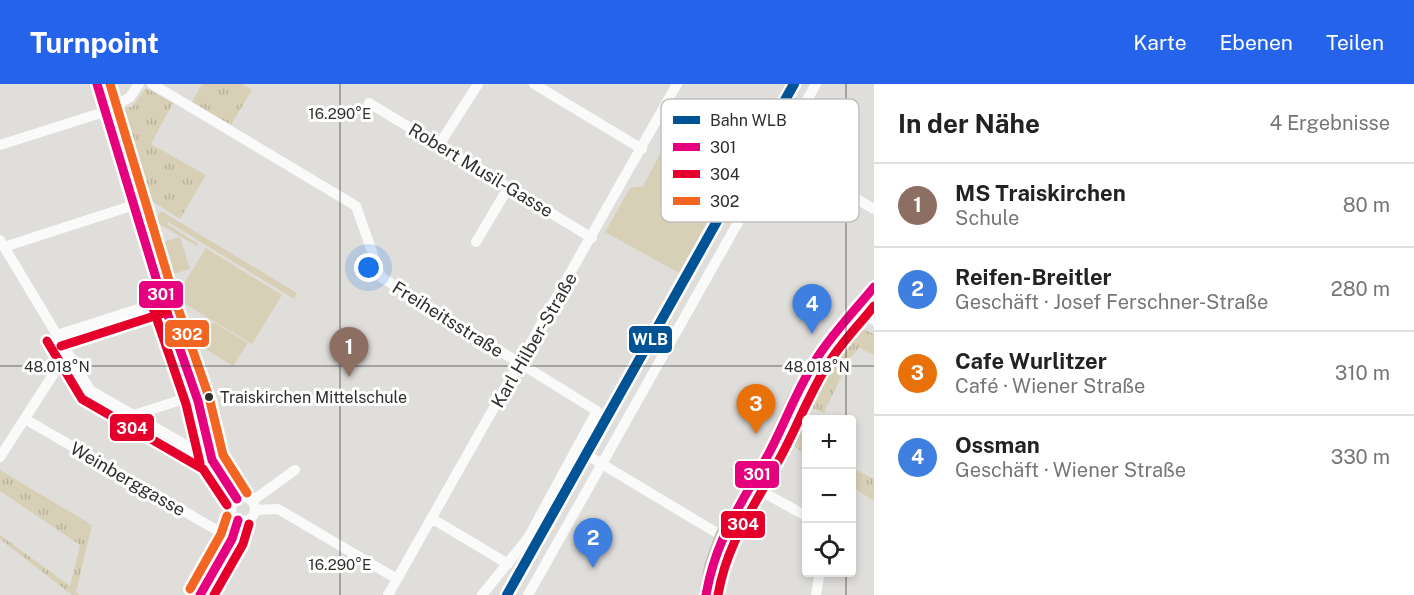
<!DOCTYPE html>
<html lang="de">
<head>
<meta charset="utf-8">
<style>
	:root { --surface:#fff; --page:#f6f6f6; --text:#222; --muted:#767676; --line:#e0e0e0; --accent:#2563eb }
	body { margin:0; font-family:"Public Sans",sans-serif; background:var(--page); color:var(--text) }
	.controls { position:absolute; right:18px; bottom:18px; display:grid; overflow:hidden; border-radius:6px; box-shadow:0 3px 9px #0003 }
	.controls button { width:54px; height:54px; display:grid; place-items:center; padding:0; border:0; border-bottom:2px solid var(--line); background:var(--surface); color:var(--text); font:30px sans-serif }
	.you { position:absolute; left:369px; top:184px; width:21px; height:21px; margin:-15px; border:4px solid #fff; border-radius:50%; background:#1a73e8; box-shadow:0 0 0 9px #1a73e833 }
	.badge { display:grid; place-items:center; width:39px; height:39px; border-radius:50%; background:var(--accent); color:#fff; font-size:20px; font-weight:700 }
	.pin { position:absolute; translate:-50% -50px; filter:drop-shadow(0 2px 3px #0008) }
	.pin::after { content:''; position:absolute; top:32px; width:21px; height:18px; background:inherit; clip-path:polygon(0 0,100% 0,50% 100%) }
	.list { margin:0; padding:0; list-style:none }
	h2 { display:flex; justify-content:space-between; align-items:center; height:78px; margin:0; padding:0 24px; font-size:26px }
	h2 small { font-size:20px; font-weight:400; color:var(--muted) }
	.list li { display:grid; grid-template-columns:39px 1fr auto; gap:18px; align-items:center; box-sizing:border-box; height:84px; padding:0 24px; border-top:2px solid var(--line) }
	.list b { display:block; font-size:22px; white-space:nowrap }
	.list p { margin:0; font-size:20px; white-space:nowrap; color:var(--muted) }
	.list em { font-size:20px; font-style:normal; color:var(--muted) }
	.icon { flex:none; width:33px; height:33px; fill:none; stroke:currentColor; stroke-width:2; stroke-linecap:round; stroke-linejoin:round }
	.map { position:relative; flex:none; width:874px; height:511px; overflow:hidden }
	header { display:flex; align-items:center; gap:36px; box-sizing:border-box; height:84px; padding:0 30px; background:var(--accent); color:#fff }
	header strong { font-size:28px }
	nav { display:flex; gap:33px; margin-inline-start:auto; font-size:21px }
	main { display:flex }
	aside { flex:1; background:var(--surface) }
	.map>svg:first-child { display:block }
	.grass { fill:url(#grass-tufts) }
	.green { fill:#d8cfb7 }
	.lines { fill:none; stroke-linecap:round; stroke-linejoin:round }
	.minor { stroke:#fafafa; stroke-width:10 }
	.major { stroke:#c1bfb7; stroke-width:14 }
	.bus-1-casing { stroke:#fff; stroke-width:14 }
	.bus-2-casing { stroke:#fff; stroke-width:14 }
	.bus-3-casing { stroke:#fff; stroke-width:14 }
	.bus-1 { stroke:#e5007d; stroke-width:9 }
	.bus-2 { stroke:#e4002b; stroke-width:9 }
	.bus-3 { stroke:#f26522; stroke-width:9 }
	.rail-1-casing { stroke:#fff; stroke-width:15 }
	.rail-1 { stroke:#005395; stroke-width:10 }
	.ticks { fill:none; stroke:#302f2d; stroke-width:1.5; stroke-opacity:0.45 }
	.bus-dot { fill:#302f2d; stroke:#fff; stroke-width:2 }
	.labels { text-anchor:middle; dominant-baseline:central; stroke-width:6; stroke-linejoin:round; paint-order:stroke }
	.bus-label { font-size:16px; fill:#302f2d; stroke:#fff; text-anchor:start }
	.street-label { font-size:18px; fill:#302f2d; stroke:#fff }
	.key { fill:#fff; stroke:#c1c1c0; stroke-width:1.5 }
	.key-label { font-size:16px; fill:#302f2d }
	.ticks-label { font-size:15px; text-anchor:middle; fill:#302f2d; stroke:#fff; stroke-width:6; stroke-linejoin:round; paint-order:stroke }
	.line-badge { stroke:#fff; stroke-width:2 }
	.badge-label { font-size:16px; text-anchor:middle; font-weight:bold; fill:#fff }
</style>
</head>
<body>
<header>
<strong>Turnpoint</strong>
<nav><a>Karte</a><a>Ebenen</a><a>Teilen</a></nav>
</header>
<main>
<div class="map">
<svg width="874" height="511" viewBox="0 0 874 511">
	<defs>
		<pattern id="grass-tufts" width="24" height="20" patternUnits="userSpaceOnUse" patternTransform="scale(1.5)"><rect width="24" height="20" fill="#d8cfb7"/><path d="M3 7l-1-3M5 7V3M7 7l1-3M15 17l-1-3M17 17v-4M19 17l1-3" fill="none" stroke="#bab29e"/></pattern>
	</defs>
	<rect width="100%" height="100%" fill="#e0dedb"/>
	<path class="grass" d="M202,0H242L252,6L231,41L192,18Z
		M146,4L173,19L151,60L206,91L180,135L149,115L142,117L113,31L118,24L132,23Z
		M854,245L865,246L874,250V271L859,264L850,274L824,329L802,320Z
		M799,327L820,335L806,336V371L788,357Z
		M852,384L874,395V417L852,403Z
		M0,386L92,441L76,508L80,511H72L0,455V451L70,502L80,461L0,407Z"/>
	<path class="green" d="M672,47L735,87L679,189L605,148L630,104L643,102Z
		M161,127L297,209L294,215L168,138L167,140L198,160L197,162L154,137Z
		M180,153L190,185L170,191L160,159Z
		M206,164L282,211L252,260L175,214Z
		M213,238L248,259L233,282L199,261Z"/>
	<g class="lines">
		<path class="minor" d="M97,0L163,217L198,317L212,376
			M152,0L356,122L381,193L597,327L528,454L482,511
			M534,0L642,65
			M369,19L592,154
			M0,61L107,27L130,13L139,0
			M439,61L478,0
			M777,69L874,125
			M0,156L90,306L212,376L237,415
			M476,158L508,104
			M4,163L134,121
			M856,225L874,236
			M57,251L163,217
			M131,332L196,311
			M25,335L232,455
			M577,365L722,452
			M0,373L67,269
			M752,402L806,432
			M231 425a12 12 0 1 1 24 0a12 12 0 1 1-24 0Z
			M252,417L295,386
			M255,426L278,425L397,495
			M431,434L508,480
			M200,511L232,455L238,436
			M388,511L677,0
			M528,511L816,0
			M816,511L820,488"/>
		<path class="major" d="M706,511L711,482L722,452L770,368L795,313L819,271L874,203"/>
		<g class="bus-1-casing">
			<path id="bus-1" d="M97,0L163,217L198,317L212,376L237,415
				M200,511L232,455L238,436
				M706,511C716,453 742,420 769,369C786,337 798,302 819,271C835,247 856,225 874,203"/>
		</g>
		<g class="bus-2-casing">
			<path id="bus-2" d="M152,221L186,320L200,379
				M47,257L82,315L203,385L227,421
				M61,262L167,228
				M214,511L243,460L249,440
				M718,511C727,457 756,421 780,374C797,343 809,310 828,280C841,259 859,241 874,222"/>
		</g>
		<g class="bus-3-casing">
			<path id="bus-3" d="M110,0L174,213L209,313L223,371L247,409
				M190,505L221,450L227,432"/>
		</g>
		<use href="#bus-1" class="bus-1"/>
		<use href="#bus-2" class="bus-2"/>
		<use href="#bus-3" class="bus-3"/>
		<g class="rail-1-casing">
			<path id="rail-1" d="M507,511L794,0"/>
		</g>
		<use href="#rail-1" class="rail-1"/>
	</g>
	<path class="ticks" d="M340,0V511M846,0V336M0,282H874M846,488V511"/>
	<circle class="bus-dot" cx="209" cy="313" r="5"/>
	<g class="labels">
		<g class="bus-label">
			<text x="220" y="313">Traiskirchen Mittelschule</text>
		</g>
		<g class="street-label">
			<text transform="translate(481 86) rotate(31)">Robert Musil-Gasse</text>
			<text transform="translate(448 235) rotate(32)">Freiheitsstraße</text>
			<text transform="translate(534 256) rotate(-60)">Karl Hilber-Straße</text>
			<text transform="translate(128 395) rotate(30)">Weinberggasse</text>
		</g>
	</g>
	<rect x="661" y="15" width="198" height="123" rx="9" class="key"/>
	<rect x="673" y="32" width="27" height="8" fill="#005395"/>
	<rect x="673" y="59" width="27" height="8" fill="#e5007d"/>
	<rect x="673" y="86" width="27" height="8" fill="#e4002b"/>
	<rect x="673" y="113" width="27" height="8" fill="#f26522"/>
	<g class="key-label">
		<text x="710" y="42">Bahn WLB</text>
		<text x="710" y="69">301</text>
		<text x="710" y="96">304</text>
		<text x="710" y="123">302</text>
	</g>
	<g class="ticks-label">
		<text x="340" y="35">16.290°E</text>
		<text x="57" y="288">48.018°N</text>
		<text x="817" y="288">48.018°N</text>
		<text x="340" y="486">16.290°E</text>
	</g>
	<g class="line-badge">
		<rect x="138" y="196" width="46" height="29" rx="6" fill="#e5007d"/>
		<rect x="164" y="235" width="46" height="29" rx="6" fill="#f26522"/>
		<rect x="628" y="241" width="45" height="29" rx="6" fill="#005395"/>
		<rect x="109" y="329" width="46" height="29" rx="6" fill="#e4002b"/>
		<rect x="734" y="376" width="46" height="29" rx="6" fill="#e5007d"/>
		<rect x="720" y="426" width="46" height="29" rx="6" fill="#e4002b"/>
	</g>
	<g class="badge-label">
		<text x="161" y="216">301</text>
		<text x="187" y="256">302</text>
		<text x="650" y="261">WLB</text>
		<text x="132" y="350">304</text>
		<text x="757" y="396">301</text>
		<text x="743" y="446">304</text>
	</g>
</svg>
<div class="controls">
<button>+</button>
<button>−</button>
<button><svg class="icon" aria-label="locate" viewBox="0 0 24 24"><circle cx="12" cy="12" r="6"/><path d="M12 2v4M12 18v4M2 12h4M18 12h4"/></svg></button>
</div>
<div class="you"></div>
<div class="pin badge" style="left:349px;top:293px;background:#8d6e63">1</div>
<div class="pin badge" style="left:593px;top:484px;background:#3f7fe0">2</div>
<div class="pin badge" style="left:756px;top:350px;background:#e8710a">3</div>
<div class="pin badge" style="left:812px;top:250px;background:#3f7fe0">4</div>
</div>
<aside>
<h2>In der Nähe<small>4 Ergebnisse</small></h2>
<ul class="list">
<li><span class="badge" style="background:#8d6e63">1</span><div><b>MS Traiskirchen</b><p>Schule</p></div><em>80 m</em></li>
<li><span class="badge" style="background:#3f7fe0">2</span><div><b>Reifen-Breitler</b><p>Geschäft · Josef Ferschner-Straße</p></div><em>280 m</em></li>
<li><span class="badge" style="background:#e8710a">3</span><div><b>Cafe Wurlitzer</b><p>Café · Wiener Straße</p></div><em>310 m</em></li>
<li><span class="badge" style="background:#3f7fe0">4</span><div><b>Ossman</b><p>Geschäft · Wiener Straße</p></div><em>330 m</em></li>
</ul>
</aside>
</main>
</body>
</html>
